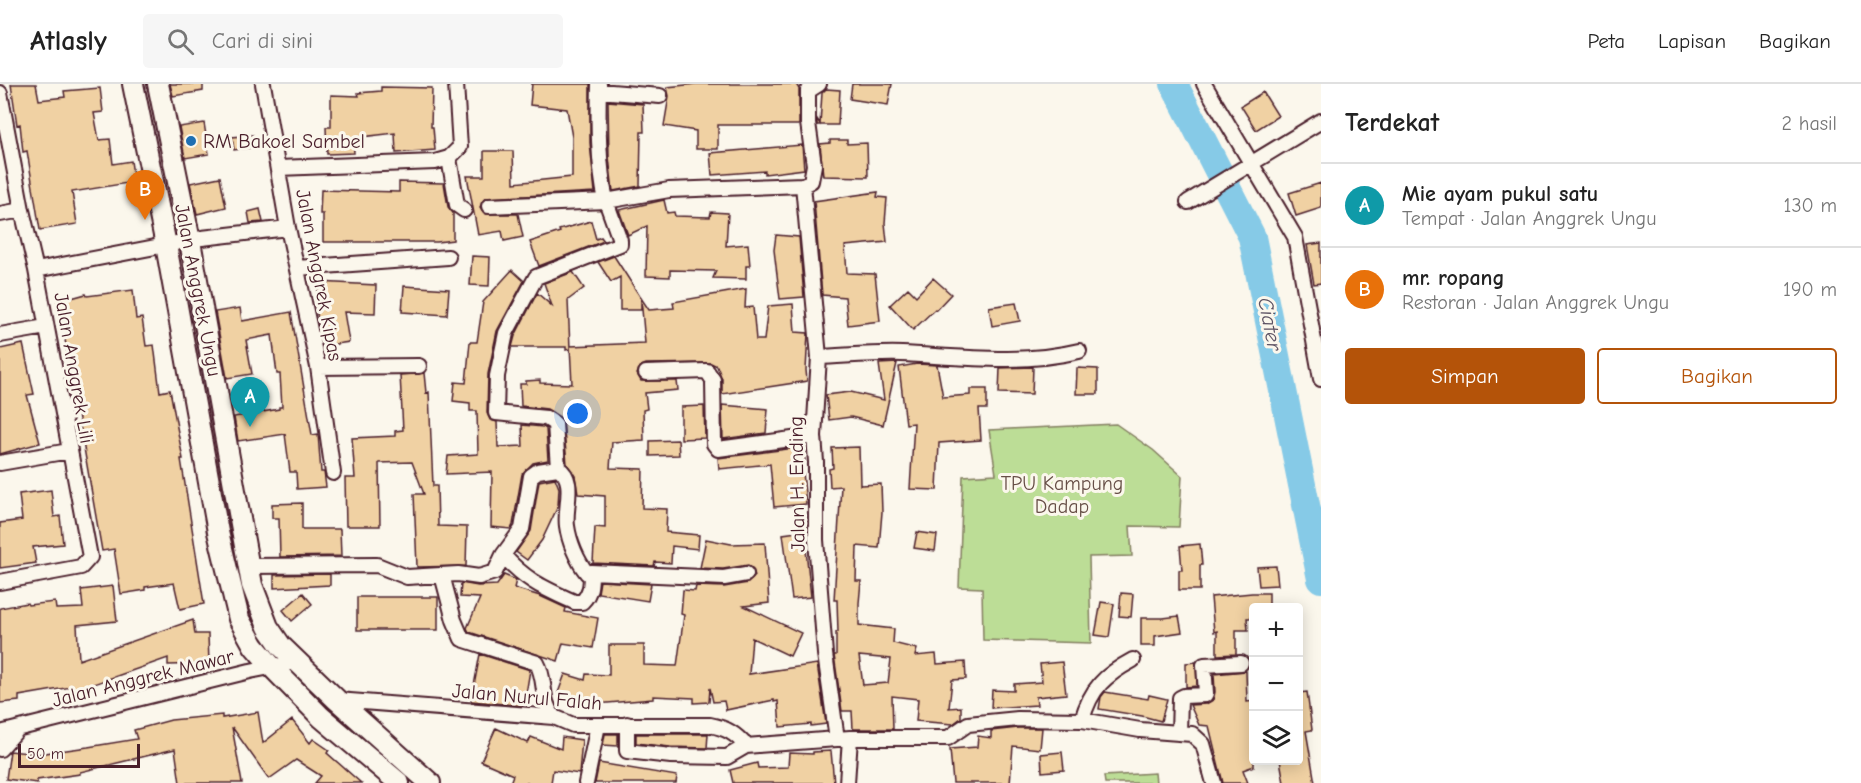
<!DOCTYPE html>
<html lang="id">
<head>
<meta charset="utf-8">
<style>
	:root { --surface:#fff; --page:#f6f6f6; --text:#222; --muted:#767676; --line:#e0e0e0; --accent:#b45309 }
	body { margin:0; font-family:"Comic Neue",sans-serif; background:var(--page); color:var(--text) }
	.controls { position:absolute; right:18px; bottom:18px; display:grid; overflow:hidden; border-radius:6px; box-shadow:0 3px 15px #0003 }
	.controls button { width:54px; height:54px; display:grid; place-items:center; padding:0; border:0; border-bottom:2px solid var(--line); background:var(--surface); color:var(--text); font:30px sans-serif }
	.scale { position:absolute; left:18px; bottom:15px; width:122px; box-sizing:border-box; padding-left:6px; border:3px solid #4a1f2b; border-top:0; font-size:16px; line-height:21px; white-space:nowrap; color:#4a1f2b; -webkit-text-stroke:4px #fbf7ec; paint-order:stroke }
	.you { position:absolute; left:578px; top:330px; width:21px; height:21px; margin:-15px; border:4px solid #fff; border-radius:50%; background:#1a73e8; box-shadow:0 0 0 9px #1a73e833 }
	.badge { display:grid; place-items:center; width:39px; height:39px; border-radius:50%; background:var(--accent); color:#fff; font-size:20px; font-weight:700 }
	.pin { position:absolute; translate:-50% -50px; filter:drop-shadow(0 2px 3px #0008) }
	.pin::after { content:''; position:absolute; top:32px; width:21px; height:18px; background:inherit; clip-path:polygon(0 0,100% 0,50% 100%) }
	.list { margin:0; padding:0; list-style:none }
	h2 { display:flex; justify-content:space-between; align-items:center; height:78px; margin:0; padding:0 24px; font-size:26px }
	h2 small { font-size:20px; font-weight:400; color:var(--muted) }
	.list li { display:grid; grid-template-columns:39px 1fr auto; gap:18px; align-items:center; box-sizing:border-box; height:84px; padding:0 24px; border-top:2px solid var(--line) }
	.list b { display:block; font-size:22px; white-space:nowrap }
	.list p { margin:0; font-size:20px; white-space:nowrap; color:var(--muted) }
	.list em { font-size:20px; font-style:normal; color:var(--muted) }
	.actions { display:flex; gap:12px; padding:18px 24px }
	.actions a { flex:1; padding:14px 0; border:2px solid var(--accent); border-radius:6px; text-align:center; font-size:21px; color:var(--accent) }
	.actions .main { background:var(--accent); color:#fff }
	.icon { flex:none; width:33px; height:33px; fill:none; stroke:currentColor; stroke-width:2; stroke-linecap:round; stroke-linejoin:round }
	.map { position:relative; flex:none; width:1321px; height:699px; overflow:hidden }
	header { display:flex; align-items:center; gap:36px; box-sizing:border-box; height:84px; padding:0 30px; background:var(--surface); border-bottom:2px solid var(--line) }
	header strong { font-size:28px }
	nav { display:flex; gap:33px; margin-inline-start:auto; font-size:21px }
	.search { width:420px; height:54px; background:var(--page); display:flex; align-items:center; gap:15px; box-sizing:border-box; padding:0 21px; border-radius:6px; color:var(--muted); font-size:22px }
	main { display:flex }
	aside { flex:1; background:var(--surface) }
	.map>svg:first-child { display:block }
	.green { fill:#bcdd96; stroke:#837e60; stroke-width:1.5 }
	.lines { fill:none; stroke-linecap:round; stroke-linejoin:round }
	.river { stroke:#86cae7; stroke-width:28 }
	.building { fill:#f0d1a3; stroke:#4a1f2b; stroke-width:1.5; fill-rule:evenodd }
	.street-casing { stroke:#4a1f2b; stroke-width:18 }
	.secondary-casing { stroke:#4a1f2b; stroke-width:24 }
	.street { stroke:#fbf7ec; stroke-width:14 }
	.secondary { stroke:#fbf7ec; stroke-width:20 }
	.poi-dot { fill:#1f6fb2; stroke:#fbf7ec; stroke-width:2 }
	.labels { text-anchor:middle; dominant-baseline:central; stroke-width:6; stroke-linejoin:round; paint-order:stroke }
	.poi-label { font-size:20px; fill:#4a1f2b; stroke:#fbf7ec; text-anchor:start }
	.street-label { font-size:20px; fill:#4a1f2b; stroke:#fbf7ec }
	.park-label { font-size:20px; fill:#664e46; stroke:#fbf7ec }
	.water-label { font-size:21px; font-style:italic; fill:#5c5263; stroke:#fbf7ec }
</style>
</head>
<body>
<header>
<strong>Atlasly</strong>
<div class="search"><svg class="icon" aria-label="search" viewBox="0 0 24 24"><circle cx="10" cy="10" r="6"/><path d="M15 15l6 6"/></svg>Cari di sini</div>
<nav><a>Peta</a><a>Lapisan</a><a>Bagikan</a></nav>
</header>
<main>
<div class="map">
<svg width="1321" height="699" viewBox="0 0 1321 699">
	<rect width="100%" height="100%" fill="#fbf7ec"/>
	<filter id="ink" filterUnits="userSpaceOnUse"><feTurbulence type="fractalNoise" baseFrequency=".0167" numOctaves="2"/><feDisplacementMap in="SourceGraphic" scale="12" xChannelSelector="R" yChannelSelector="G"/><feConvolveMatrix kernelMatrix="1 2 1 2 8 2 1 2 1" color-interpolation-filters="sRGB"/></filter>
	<g filter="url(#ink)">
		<path class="green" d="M1116,340L1153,366L1182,392L1179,443L1130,442L1132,472L1089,473L1091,559L983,556L982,504L959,503L963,392L996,390L989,346Z
			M1155,689L1156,699H1105L1104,692Z"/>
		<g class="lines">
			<path class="river" d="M1174,0L1252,153L1321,495"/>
		</g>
		<path class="building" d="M11,0H36L39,16L65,13L64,7L100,4L103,28L94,29L99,56L110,55L113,80L131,77L134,98L72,108L77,140L40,146L27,67L23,68L20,40L17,41Z
			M170,0H203V7L173,12Z
			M532,0H590V59L595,108L485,114L480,123L485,130H518L523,153L504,157L502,147L478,151L467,92H484V67H513L514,99L572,93V53L567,25L530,21Z
			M696,0H796L799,5V41H718V65H696V47L664,42L669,12L667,3Z
			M852,0H892L888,21L850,15Z
			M381,3L432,4L431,43H433L435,66L396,69L395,49L353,54L354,69L327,70L326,43H331V11L359,12L358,9L381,7Z
			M826,5L840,6L838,41H817V35L820,40L822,9Z
			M1263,8L1278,32L1256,46L1241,22Z
			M608,17L643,20L644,48H641L640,102L613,107L609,73Z
			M204,39L209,70L185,74L179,43Z
			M253,51L255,63L234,66L232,53Z
			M830,56H847V60L867,59L868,93L823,92L820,60L830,59Z
			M802,61L804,85L765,90V87L712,91L710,69Z
			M220,93L226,123L197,130L190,99Z
			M399,98L444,99L448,123L453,129V156L437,158H323V130H320L321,106L399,108Z
			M1321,99V124L1296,132L1289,109Z
			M878,108L877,113L887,114L885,139L887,158L845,162L847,189L875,190L880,237L848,241L845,213L822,211L814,117Z
			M664,116L667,129L674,128L675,132L710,133L711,128L728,129L726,162L748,160L750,182H746V195L713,194L716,187L670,186V193L646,192L647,142L628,151L619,126Z
			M260,125L263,138L250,139L248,128Z
			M591,137L596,155L601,153L604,157L539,182L530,158L560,148L559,146Z
			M776,151L799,153L804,213L780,215L774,166Z
			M1321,159V199L1314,200L1307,161Z
			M472,172L490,173L489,202L470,201Z
			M614,172L641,214V226H620V193L611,198L598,178Z
			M512,186L524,197L497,247L488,290L487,329L490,336L497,338L498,363L523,362L522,341L543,343L546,345L548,376L533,379L522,390L513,441L511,445L491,443L492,388L446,390L448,372L478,370L477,327H470V319L453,317L455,298L466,299L470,258H477L483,218Z
			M573,188L584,204L568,216L570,265L566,266V263H512L515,252L537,209L552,222L544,199Z
			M933,194L951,210L936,226L935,225L913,246L890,221L908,204L916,212Z
			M318,198L376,201L375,229L344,228L349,258L323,262L317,230Z
			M404,202L449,205L447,231L402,228Z
			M746,205L745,224L753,223L756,256H764L768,222L793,220L795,248L808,249L806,286L807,297L722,310V295L717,282L711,279L646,280L641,282L637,290L641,297H677L678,306L645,309L647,325L643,326L644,356L612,358L610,384L643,385L642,424L667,425L666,448L699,451L698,465L672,462L671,479L655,478L654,482L593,479L595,443L605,444V412L578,410L575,392L567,380L563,336L547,325L521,322L520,300H526V297L540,296V299L572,300L570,262L645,259L641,214L649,226L674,224L673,218Z
			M133,206L136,235L142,234L146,262L154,261L160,308L170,306L183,375H181L204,520L180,525L174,499L145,503V506L121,510L114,465L102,467L63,244L57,218L86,210L87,212Z
			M1016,219L1020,237L992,242L989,223Z
			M240,224L242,237L291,228L312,351L318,350L321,388H324L326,403L297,405L296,388H290L285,350L238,357L234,333L279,325V323H282L280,290H277L272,251L246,256L252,290L227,294L215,228Z
			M23,260L34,310L27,311L40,359L0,370V265Z
			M897,279L883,341L851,333L829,336L826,311L851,308L884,316L879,280Z
			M917,280L937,281L943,313L970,311V305H987V325H979L981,356L939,359L937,406L910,405L914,339L906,340L899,283Z
			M1033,283L1032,310L999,309L1000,284Z
			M1077,284L1098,285V310H1076Z
			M424,289L426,309L429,308L433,402H437L438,442L467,443L466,482L417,483L414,410H424L412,378L379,379L380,442H346L345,394H355L352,354L395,352V347L403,346L400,291Z
			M722,321L768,325L766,349L723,355Z
			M704,322L705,354L681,355V323Z
			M678,356L679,371L650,372V357Z
			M803,363L805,377H802L806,420L774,423L770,380L719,385L718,374Z
			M859,363L860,401L881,400L882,428L879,464L857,462L856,497H861L859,519V541L894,545L893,559L917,565L915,572L936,570L937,580L965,578L966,595L952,596L949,624L961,623V634L953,640L916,637L918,615L892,612L893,645H853L852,627H842L834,571H836V548H838L837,516H834L841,402L830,403L829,385L833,384L832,364ZM859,572L891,575L888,599L863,601Z
			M555,394L559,404L558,422L542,456L527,476L516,468L531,447L539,397Z
			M51,406L54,433L60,432L63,460L33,463L36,479L0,484V439L22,436L19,410Z
			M302,419V445H340L341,472L280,473L279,434H272V420Z
			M804,447L811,513L792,515L783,450Z
			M917,448L937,451L935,467L914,464Z
			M706,455L731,460L765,459L769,519L744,522L801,549L790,572L752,554L749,590L817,580L826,640L811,642V640L780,643L778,617L774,618V616L726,626L724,617L713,618L710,604L709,618L694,619V614L653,612V615L585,621V617L558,609L565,590L585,596L586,590L609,591V561H644V581L677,582L684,531L681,530L683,506L695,507L696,502L724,503L748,499L755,492L753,485L748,481L723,485L700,484Z
			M1200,460L1202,481H1200V506H1179V486H1182L1180,462Z
			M1276,482L1278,501L1259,502L1257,483Z
			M330,490V501L274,504V491Z
			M504,491L516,496L514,504L540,512L566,524L565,528L598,534L593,564L563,559L558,577L469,548L467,544L480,514L460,513L461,499L478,502L497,501Z
			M600,497L651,500L648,517L598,509Z
			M113,502L117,537L77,541L79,576L193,536L195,550H208L209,580L168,581V574L94,600L95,602L72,607L71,603L19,612V617L0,619V524L27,519L28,521L55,518L56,525L83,524L81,506Z
			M303,509L312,520L292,537L283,526Z
			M1121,509L1133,510L1131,533L1119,532Z
			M1252,509H1269V524H1254V534H1247L1248,546H1236V570L1217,571V547L1214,548L1211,513Z
			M357,513H438V546H357Z
			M1101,518L1114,520L1109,553L1095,551Z
			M1179,532L1182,548L1155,552V562H1141V534H1163Z
			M480,570L530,586L524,622L471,617Z
			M1062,578L1066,610L1036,613L1037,621L991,624L992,606L1014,607V600L1042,598L1040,580Z
			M1196,578L1197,602L1186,603V579Z
			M1246,587L1247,618L1254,617V682L1243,686L1248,699H1223L1209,642L1199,641L1190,621L1206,620L1213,616L1215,608L1214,590Z
			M1105,608L1148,615L1149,611L1167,615L1161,637L1142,632L1099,625L1101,613Z
			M1307,608L1312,646L1306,647L1315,699H1284L1280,676H1299V609Z
			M258,628L263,659L292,636L310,659L313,655L329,666L327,669L361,699H315L321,692L296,676L269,695L232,643L242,699H180L175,665L80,688V690L37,696V699L6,695L10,667L38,670L88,663L137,655L134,646L171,636L222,631V634Z
			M496,644L528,659L531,653L561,665L562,653L582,656L579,690L553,686L551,699H510L513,691L481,677Z
			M1018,644H1042L1040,665L1013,662L1010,699H953L950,665L977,663L978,652L991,654V647Z
			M605,650H618V662L603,661Z
			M636,650H708L707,664L670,663L636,659Z
			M831,667L834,699H733L730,686L757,679L758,684L788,683L789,669L813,670V668Z
			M1062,668L1064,686L1042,688L1041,670Z
			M599,679L677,692L676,699H595Z"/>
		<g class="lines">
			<g class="street-casing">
				<path id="street" d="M263,0L288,144L318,283L333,389
					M1204,0L1295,153L1321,295
					M599,7L660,12
					M0,9L22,126L36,186L90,473L81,483L0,498
					M449,74L457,121L464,126
					M278,84L435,78L449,74L460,63L456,0
					M803,101L819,273L814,352L816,378V456L825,570L837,655
					M1188,118L1321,37
					M489,122L606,117C598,79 598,39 599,0
					M0,130L22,126
					M297,184L448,173
					M36,186L202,154L288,144
					M0,251L46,243
					M819,273C846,272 874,269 902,270C961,273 1021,281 1079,267
					M318,283L419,282
					M646,289L707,287L713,296L714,360L718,365L814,352
					M0,379L69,367
					M503,471L522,445L531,392L538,387L558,384
					M249,482L377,481L407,493L458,490L479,493L495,488L503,471C526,497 544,504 574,518H582C591,509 591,500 591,488L724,494L746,490
					M591,488L587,489C577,477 569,457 567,442C564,423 577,396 558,384L555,340L546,334L496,329L497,292L506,249L536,193L620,160V156L606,117L669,106L803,101L811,97L814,81L808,39V7L819,0
					M442,491L454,536L462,555L537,579C547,597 540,617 554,633
					M337,616L554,633L573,641H710C726,644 735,649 746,662L850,654H948L968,640L1018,635L1082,636L1140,646L1192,650L1203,660L1214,699
					M1082,636C1091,604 1105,591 1133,576
					M627,640V667L671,672L727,673L746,662
					M0,649L250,587L296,578
					M1179,649L1180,614L1184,612L1205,611L1206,609L1204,581L1241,579
					M0,665L16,647
					M586,699L598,641
					M847,699L850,654"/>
			</g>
			<g class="secondary-casing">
				<path id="secondary" d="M133,0L166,161L218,448L239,535L254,562L272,583L321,633L399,699
					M158,0L190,157L252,501L268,543L281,562L337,616L430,699"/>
			</g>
			<use href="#street" class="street"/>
			<use href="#secondary" class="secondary"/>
		</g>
	</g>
	<circle class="poi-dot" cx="191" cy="57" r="6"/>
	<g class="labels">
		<g class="poi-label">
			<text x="203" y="57">RM Bakoel Sambel</text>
		</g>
		<g class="street-label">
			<text transform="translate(319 191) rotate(79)">Jalan Anggrek Kipas</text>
			<text transform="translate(198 206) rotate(79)">Jalan Anggrek Ungu</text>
			<text transform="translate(74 284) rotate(80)">Jalan Anggrek Lili</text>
			<text transform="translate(797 400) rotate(-91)">Jalan H. Ending</text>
			<text transform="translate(143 594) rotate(-14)">Jalan Anggrek Mawar</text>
			<text transform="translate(527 613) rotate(5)">Jalan Nurul Falah</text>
		</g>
		<g class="park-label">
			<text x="1062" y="399">TPU Kampung<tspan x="1062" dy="23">Dadap</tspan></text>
		</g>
		<g class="water-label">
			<text transform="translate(1270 240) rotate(79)">Ciater</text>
		</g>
	</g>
</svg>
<div class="controls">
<button>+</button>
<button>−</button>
<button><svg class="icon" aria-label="layers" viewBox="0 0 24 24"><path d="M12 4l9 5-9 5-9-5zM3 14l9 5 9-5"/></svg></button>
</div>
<div class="scale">50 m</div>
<div class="you"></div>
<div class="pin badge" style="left:250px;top:343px;background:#0f9aa8">A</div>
<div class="pin badge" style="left:145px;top:136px;background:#e8710a">B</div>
</div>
<aside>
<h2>Terdekat<small>2 hasil</small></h2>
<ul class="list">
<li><span class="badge" style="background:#0f9aa8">A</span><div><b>Mie ayam pukul satu</b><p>Tempat · Jalan Anggrek Ungu</p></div><em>130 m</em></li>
<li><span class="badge" style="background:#e8710a">B</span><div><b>mr. ropang</b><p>Restoran · Jalan Anggrek Ungu</p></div><em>190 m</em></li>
</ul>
<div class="actions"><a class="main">Simpan</a><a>Bagikan</a></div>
</aside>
</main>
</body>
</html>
